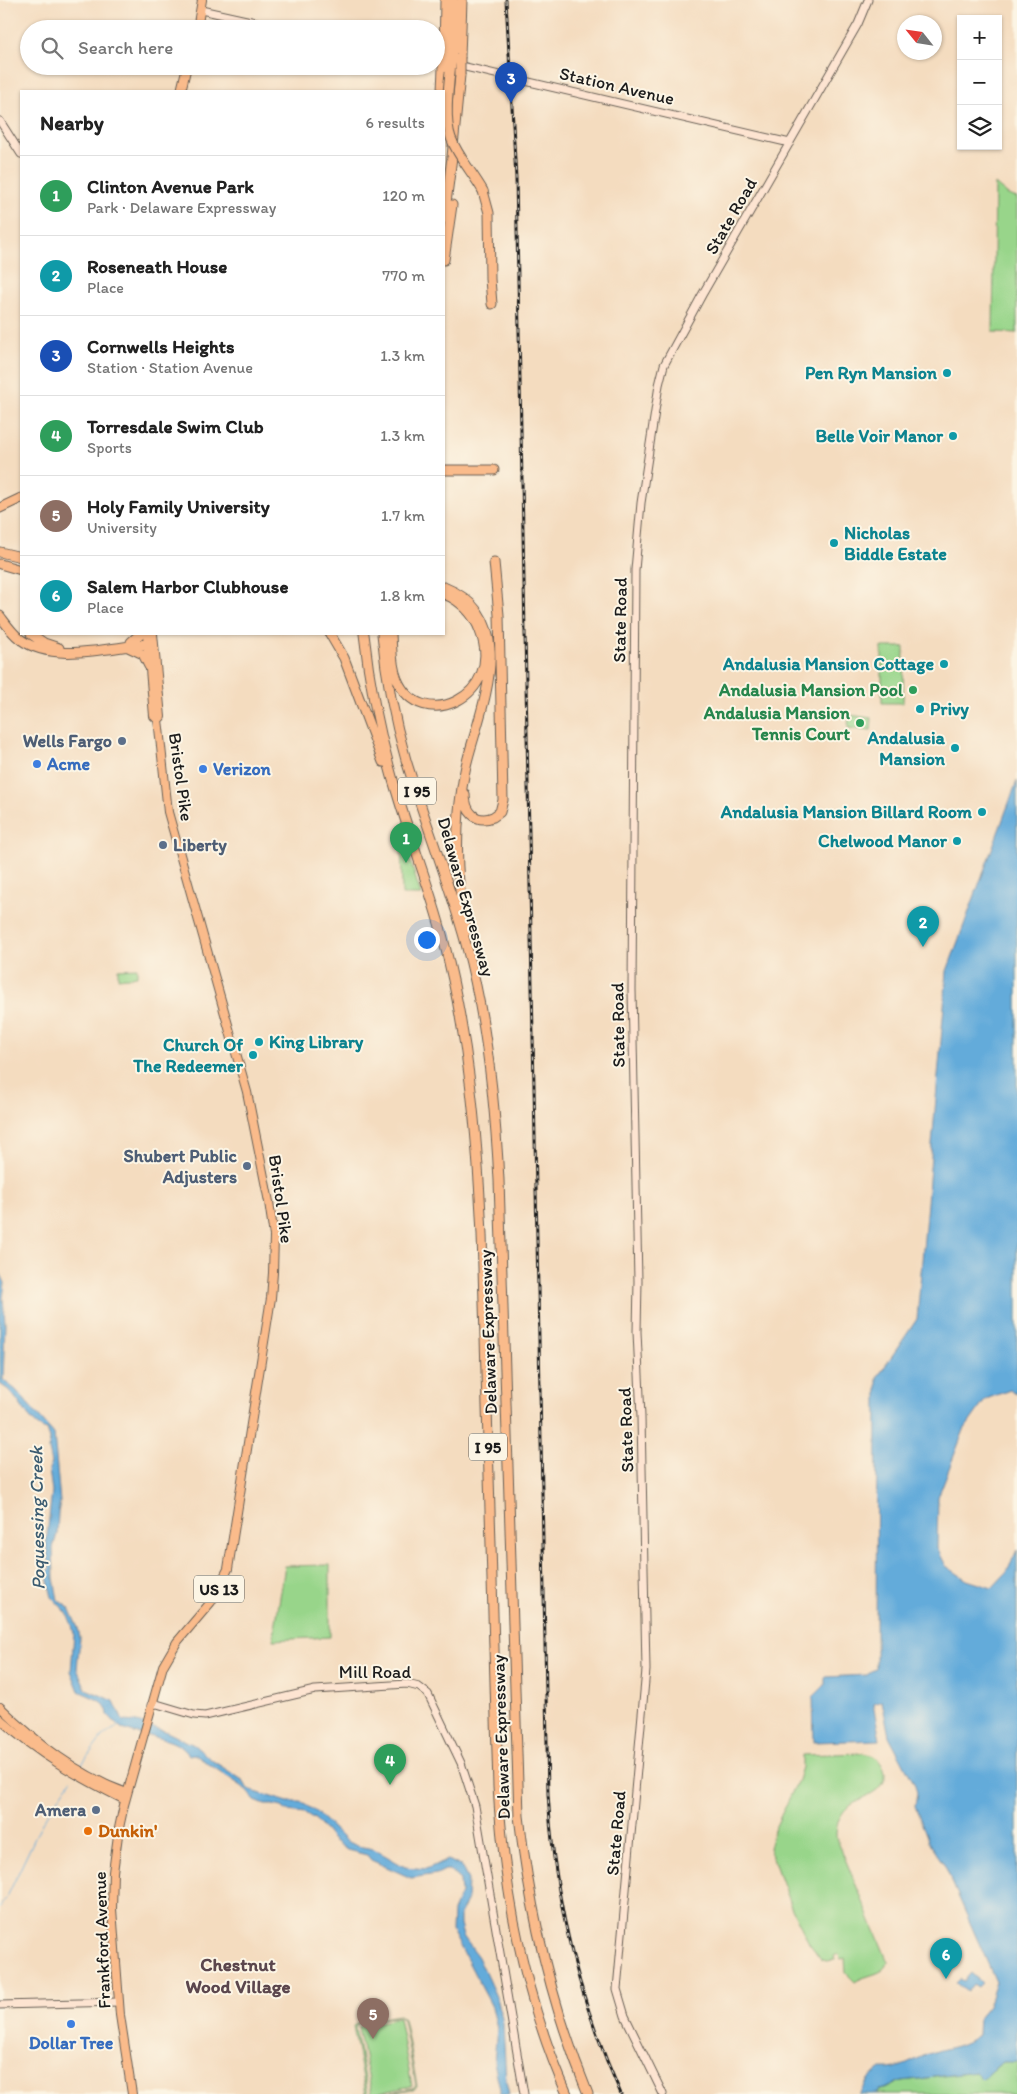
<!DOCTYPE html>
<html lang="en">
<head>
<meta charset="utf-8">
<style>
	:root { --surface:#fff; --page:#f2f2f2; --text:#222; --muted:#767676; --line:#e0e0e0; --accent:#db2777 }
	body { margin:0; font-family:Itim,sans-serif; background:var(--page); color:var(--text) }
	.controls { position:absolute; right:15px; top:15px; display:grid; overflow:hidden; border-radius:0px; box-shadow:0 1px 4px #0004 }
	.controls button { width:45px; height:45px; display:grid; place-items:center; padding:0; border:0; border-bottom:1px solid var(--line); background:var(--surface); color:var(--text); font:25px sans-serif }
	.compass { position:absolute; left:897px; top:15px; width:45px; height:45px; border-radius:50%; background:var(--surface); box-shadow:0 1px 4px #0004; rotate:300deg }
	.you { position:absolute; left:426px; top:939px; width:18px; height:18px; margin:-12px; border:4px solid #fff; border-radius:50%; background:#1a73e8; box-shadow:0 0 0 8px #1a73e833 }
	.badge { display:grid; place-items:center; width:32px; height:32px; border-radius:50%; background:var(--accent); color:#fff; font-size:16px; font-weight:700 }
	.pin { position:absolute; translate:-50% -41px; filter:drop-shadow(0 1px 2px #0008) }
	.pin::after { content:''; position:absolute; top:26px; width:18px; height:15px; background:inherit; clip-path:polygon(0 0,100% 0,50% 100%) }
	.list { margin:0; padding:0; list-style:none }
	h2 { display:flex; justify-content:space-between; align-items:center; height:65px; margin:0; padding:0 20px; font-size:21px }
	h2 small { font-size:16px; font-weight:400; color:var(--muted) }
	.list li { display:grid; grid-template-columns:32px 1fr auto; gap:15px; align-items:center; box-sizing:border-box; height:80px; padding:0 20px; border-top:1px solid var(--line) }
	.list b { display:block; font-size:19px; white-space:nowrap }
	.list p { margin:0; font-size:16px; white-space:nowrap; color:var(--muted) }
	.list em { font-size:16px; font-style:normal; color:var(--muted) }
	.icon { flex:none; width:28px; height:28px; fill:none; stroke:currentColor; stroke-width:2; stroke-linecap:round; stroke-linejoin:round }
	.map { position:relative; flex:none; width:1017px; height:2094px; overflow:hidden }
	.search { position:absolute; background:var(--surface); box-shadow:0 1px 4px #0004; left:20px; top:20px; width:425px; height:55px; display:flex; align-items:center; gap:12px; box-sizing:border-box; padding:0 18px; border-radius:28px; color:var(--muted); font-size:19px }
	.panel { position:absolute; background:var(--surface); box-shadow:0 1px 4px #0004; left:20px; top:90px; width:425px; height:545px; border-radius:0px }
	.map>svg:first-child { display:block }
	.green { fill:#98d58a; stroke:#5a7853 }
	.water { fill:#63abda; stroke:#40647b }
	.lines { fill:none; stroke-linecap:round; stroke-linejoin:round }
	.stream { stroke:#63abda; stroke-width:1 }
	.secondary-casing { stroke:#685f55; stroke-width:9 }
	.primary-casing { stroke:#685f55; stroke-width:10 }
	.highway-casing { stroke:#685f55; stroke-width:11 }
	.secondary { stroke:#fde4d1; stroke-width:7 }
	.primary { stroke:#fabb8b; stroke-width:8 }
	.highway { stroke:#fabb8b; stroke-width:9 }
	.rail-casing { stroke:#1c1c1c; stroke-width:3 }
	.rail { stroke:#fcf5e5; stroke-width:1; stroke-dasharray:4; stroke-linecap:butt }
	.highway-bridge-casing { stroke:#685f55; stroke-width:11; stroke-linecap:butt }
	.highway-bridge { stroke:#fabb8b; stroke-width:9 }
	.culture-dot { fill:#0f9aa8; stroke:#fcf5e5; stroke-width:2 }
	.leisure-dot { fill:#2e9e5b; stroke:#fcf5e5; stroke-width:2 }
	.service-dot { fill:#5c6f8a; stroke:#fcf5e5; stroke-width:2 }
	.shop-dot { fill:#3f7fe0; stroke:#fcf5e5; stroke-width:2 }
	.food-dot { fill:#e8710a; stroke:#fcf5e5; stroke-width:2 }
	.labels { text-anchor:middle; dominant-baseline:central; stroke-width:4; stroke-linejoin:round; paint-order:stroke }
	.shield { fill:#fcf5e5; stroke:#5f5d58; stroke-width:1 }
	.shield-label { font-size:16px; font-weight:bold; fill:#1c1c1c }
	.street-label { font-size:18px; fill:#1c1c1c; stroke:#fcf5e5 }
	.culture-label { font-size:18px; font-weight:bold; fill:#0d838f; stroke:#fcf5e5; text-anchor:end }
	.leisure-label { font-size:18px; font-weight:bold; fill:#27864d; stroke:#fcf5e5; text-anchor:end }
	.service-label { font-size:18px; font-weight:bold; fill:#4e5e75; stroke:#fcf5e5; text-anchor:end }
	.shop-label { font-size:18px; font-weight:bold; fill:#366cbe; stroke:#fcf5e5; text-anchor:start }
	.food-label { font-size:18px; font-weight:bold; fill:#c56008; stroke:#fcf5e5; text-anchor:start }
	.water-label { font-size:19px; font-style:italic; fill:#3c5c71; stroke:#fcf5e5 }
	.neighbourhood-label { font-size:19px; font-weight:bold; fill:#5b464d; stroke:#fcf5e5 }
</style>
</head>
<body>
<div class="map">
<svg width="1017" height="2094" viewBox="0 0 1017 2094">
	<rect width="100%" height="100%" fill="#fcf5e5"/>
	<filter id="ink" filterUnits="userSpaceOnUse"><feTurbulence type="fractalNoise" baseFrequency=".02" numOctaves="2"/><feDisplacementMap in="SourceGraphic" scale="10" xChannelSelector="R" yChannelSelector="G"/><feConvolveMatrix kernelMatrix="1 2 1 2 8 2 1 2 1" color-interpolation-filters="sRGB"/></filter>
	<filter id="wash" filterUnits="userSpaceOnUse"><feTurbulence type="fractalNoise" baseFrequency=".0096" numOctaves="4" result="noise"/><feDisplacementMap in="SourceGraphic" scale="20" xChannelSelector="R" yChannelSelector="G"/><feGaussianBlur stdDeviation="1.12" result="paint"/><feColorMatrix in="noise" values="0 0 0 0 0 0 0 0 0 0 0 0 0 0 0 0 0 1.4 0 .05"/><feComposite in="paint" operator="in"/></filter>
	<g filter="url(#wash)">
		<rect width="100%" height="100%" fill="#f4dcbf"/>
		<path class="green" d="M995,184L1008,195L1017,198V333L993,332Z
			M882,647H904L903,703H882Z
			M849,715L872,718L871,730L848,728Z
			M401,832L421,895H402Z
			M137,968V976L118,978V969Z
			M330,1565V1637L273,1640L285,1566Z
			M863,1753C871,1754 878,1757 882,1765C897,1791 856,1797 844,1811C838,1819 836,1827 836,1837L888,1962C886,1975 866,1974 855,1982L846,1973L845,1958L841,1959L838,1954L834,1956L835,1960L826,1961L821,1959L809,1943L791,1907L769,1848L774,1830L798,1780L802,1767V1755Z
			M399,2015L404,2019L417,2086L413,2089L382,2094L413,2088L416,2085L403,2019L398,2016L357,2024L355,2027L368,2094H366L353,2026L357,2023Z
			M399,2018L412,2086L372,2094L358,2027Z
			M1013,2061L1017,2062V2094H877L880,2090C889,2089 894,2083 902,2081C926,2078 951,2075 976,2072L983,2079L1002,2062Z"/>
		<path class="water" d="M1017,781V1393L1010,1390L986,1399L964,1430L938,1497L937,1548L946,1566L967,1580L992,1588L1007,1572L1017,1550V2062H1002L983,2079L976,2072C951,2075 926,2078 902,2081C894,2083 889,2089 880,2090L877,2094H859L869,2078L881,2069C901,2071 915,2058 934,2052C952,2046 960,2048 978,2035L979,2017L988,2006L996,1982L945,1866L929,1842L915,1806L917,1793L915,1785L889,1736L882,1701L873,1704L880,1740L814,1742L813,1697L825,1685V1677L867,1675L876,1668L877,1378L917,1319L947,971Z
			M0,1272L5,1283L3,1298L5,1323L3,1380L16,1390L54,1434L60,1502L58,1513L57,1534L53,1548L54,1578L58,1600L69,1608L78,1628L80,1638L77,1669L86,1689L114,1701L123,1721L137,1722L165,1731L194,1745L213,1761L244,1781L247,1788L252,1791L288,1802H301L316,1812L345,1840L357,1846L374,1849L405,1867L426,1869L447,1860L461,1866L468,1880L467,1902L460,1914V1925L463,1936L478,1957L498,2001L503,2023L506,2081L509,2094H501L494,2062L497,2028L492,2007L452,1931L453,1911L461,1893L460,1880L449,1870H445L437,1874L411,1878L371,1860L367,1855L347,1850L333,1840L316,1820L305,1813L287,1811L282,1807L273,1805H265L255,1801L243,1787L194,1754L189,1755C174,1734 144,1739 123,1729C118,1726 113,1720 108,1715C107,1700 92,1698 79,1691L71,1671L74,1634L72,1625L67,1613L52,1597L46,1573L50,1569L46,1545L52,1491L49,1470L52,1463L49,1450L50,1439L47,1430C32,1427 22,1405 13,1395C10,1390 4,1387 0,1384Z
			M971,1973L982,1983L978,1987L973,1984L967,1992L956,1983L960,1979L964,1981Z"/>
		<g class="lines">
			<path class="stream" d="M81,1765L103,1736L120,1725
				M0,1907L7,1897L43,1821L71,1780"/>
		</g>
	</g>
	<g filter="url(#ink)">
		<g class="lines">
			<g class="secondary-casing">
				<path id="secondary" d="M201,10L288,29
					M457,65L790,143
					M0,121L21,154
					M151,1705L157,1704L194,1715L205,1716L315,1690L407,1684L419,1687L428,1694L461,1763L475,1806L524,2094
					M0,2005L119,2002
					M663,2094L625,2016L617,1989L646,1670L641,1417L637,1332L638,1281L632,990L635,570L641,503L659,385L664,365L702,295L858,24L868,0"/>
			</g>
			<g class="primary-casing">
				<path id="primary" d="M197,29L202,0
					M181,91L187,66
					M153,634L161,717L158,720
					M0,1707C37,1743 78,1776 127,1793
					M0,1719C38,1754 79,1777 125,1800
					M132,2094L120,2015L112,1909L113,1872L119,1828L124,1805L163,1666L177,1642L211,1602L228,1569L271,1298L273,1273L274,1236L269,1202L247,1092L168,812L159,728L158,720L154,716L147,634"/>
			</g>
			<g class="highway-casing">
				<path id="highway" d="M452,53L453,0
					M444,55L445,0
					M460,57L462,0
					M442,91L443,68
					M483,191L489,213L490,279L492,304
					M444,218L452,157L460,75
					M444,260L452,205
					M444,470H494
					M0,508L21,498
					M0,552L21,557
					M0,564L21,570
					M444,587C520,617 483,702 468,758C463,776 461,793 459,811C457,835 457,859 459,883C461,900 465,916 466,932
					M0,616C6,624 12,633 20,639C54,664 109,647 148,644
					M31,634L44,643L59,648
					M330,634L344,658L383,762
					M364,634C370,690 382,746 399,800C413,846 431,891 443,938C469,1038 477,1131 482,1234L498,1787C504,1892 524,1997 567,2094
					M382,634C386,677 394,719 406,760C425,822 449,882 466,944C487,1020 495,1102 499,1180L519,1816C530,1912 551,2004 588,2094
					M391,634C392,648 391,665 397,679C420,735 506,697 480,631C474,614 460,600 444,594
					M131,642L140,634
					M128,647L143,654L149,666
					M465,794C465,811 475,824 493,817L500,812L503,800L499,615L494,562"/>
			</g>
			<use href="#secondary" class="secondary"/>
			<use href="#primary" class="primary"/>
			<use href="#highway" class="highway"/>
			<g class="rail-casing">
				<path id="rail" d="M506,0L516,178L548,1794C554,1899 578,1998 621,2094"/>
			</g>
			<use href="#rail" class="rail"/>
			<g class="highway-bridge-casing">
				<path id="highway-bridge" d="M452,53C450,77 443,116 451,138C458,157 473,173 483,191
					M443,68L444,55
					M460,75V57"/>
			</g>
			<use href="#highway-bridge" class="highway-bridge"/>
		</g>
	</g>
	<g class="culture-dot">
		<circle cx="947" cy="373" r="5"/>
		<circle cx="953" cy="436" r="5"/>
		<circle cx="834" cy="543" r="5"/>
		<circle cx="944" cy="664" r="5"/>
		<circle cx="920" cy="709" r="5"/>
		<circle cx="955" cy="748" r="5"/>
		<circle cx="982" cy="812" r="5"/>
		<circle cx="957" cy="841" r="5"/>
		<circle cx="259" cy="1042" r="5"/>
		<circle cx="253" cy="1055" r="5"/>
	</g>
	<g class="leisure-dot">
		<circle cx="913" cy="690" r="5"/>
		<circle cx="860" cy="723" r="5"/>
	</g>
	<g class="service-dot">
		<circle cx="122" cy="741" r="5"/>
		<circle cx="163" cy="845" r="5"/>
		<circle cx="247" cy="1166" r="5"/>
		<circle cx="96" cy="1810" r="5"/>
	</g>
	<g class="shop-dot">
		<circle cx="37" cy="764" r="5"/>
		<circle cx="203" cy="769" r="5"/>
		<circle cx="71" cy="2024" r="5"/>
	</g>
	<circle class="food-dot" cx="88" cy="1831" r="5"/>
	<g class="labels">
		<g class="shield">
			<rect x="398" y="777.5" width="38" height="27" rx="4"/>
			<rect x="469" y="1433.5" width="38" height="27" rx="4"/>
			<rect x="194" y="1575.5" width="50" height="27" rx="4"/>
		</g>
		<g class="shield-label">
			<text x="417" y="791">I 95</text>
			<text x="488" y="1447">I 95</text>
			<text x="219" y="1589">US 13</text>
		</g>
		<g class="street-label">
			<text transform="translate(617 86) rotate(13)">Station Avenue</text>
			<text transform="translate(731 216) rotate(-60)">State Road</text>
			<text transform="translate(620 620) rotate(-89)">State Road</text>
			<text transform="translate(181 777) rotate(82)">Bristol Pike</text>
			<text transform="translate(466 897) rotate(74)">Delaware Expressway</text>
			<text transform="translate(618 1025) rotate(-91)">State Road</text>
			<text transform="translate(281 1199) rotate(82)">Bristol Pike</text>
			<text transform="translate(488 1332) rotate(-92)">Delaware Expressway</text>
			<text transform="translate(626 1430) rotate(-92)">State Road</text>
			<text x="375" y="1672">Mill Road</text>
			<text transform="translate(501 1737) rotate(-92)">Delaware Expressway</text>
			<text transform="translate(616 1833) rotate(-85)">State Road</text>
			<text transform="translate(102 1940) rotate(-92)">Frankford Avenue</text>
		</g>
		<g class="culture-label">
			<text x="937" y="373">Pen Ryn Mansion</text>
			<text x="943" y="436">Belle Voir Manor</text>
			<text x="844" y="533" text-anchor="start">Nicholas<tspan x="844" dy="21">Biddle Estate</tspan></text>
			<text x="934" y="664">Andalusia Mansion Cottage</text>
			<text x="930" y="709" text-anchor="start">Privy</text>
			<text x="945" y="738">Andalusia<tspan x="945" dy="21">Mansion</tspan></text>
			<text x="972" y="812">Andalusia Mansion Billard Room</text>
			<text x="947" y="841">Chelwood Manor</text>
			<text x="269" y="1042" text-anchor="start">King Library</text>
			<text x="243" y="1045">Church Of<tspan x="243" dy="21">The Redeemer</tspan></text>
		</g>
		<g class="leisure-label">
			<text x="903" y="690">Andalusia Mansion Pool</text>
			<text x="850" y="713">Andalusia Mansion<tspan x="850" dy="21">Tennis Court</tspan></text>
		</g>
		<g class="service-label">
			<text x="112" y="741">Wells Fargo</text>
			<text x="173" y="845" text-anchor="start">Liberty</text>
			<text x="237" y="1156">Shubert Public<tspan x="237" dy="21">Adjusters</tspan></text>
			<text x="86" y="1810">Amera</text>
		</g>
		<g class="shop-label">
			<text x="47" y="764">Acme</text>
			<text x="213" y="769">Verizon</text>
			<text x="71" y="2043" text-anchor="middle">Dollar Tree</text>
		</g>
		<g class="food-label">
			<text x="98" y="1831">Dunkin'</text>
		</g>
		<g class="water-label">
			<text transform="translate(37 1518) rotate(-91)">Poquessing Creek</text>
		</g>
		<g class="neighbourhood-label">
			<text x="238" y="1964">Chestnut<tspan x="238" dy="22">Wood Village</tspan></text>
		</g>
	</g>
</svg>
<div class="controls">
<button>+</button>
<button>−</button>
<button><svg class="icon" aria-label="layers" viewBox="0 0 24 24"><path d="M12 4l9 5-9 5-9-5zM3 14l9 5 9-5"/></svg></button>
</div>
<svg class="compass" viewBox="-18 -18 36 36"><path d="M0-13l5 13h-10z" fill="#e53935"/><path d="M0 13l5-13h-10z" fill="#767676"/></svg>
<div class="you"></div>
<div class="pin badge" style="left:406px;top:863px;background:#2e9e5b">1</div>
<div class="pin badge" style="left:923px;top:947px;background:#0f9aa8">2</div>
<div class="pin badge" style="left:511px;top:103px;background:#1a4fb4">3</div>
<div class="pin badge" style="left:390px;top:1785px;background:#2e9e5b">4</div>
<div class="pin badge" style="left:373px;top:2039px;background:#8d6e63">5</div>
<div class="pin badge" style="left:946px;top:1979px;background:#0f9aa8">6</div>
<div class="search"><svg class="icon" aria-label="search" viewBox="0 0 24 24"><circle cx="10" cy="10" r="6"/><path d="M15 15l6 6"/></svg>Search here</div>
<section class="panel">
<h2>Nearby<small>6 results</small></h2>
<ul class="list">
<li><span class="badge" style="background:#2e9e5b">1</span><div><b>Clinton Avenue Park</b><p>Park · Delaware Expressway</p></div><em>120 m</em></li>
<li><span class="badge" style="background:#0f9aa8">2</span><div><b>Roseneath House</b><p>Place</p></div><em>770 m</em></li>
<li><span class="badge" style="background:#1a4fb4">3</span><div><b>Cornwells Heights</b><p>Station · Station Avenue</p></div><em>1.3 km</em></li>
<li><span class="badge" style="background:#2e9e5b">4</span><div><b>Torresdale Swim Club</b><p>Sports</p></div><em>1.3 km</em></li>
<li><span class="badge" style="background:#8d6e63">5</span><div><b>Holy Family University</b><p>University</p></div><em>1.7 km</em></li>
<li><span class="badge" style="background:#0f9aa8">6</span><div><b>Salem Harbor Clubhouse</b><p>Place</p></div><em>1.8 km</em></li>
</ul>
</section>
</div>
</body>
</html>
